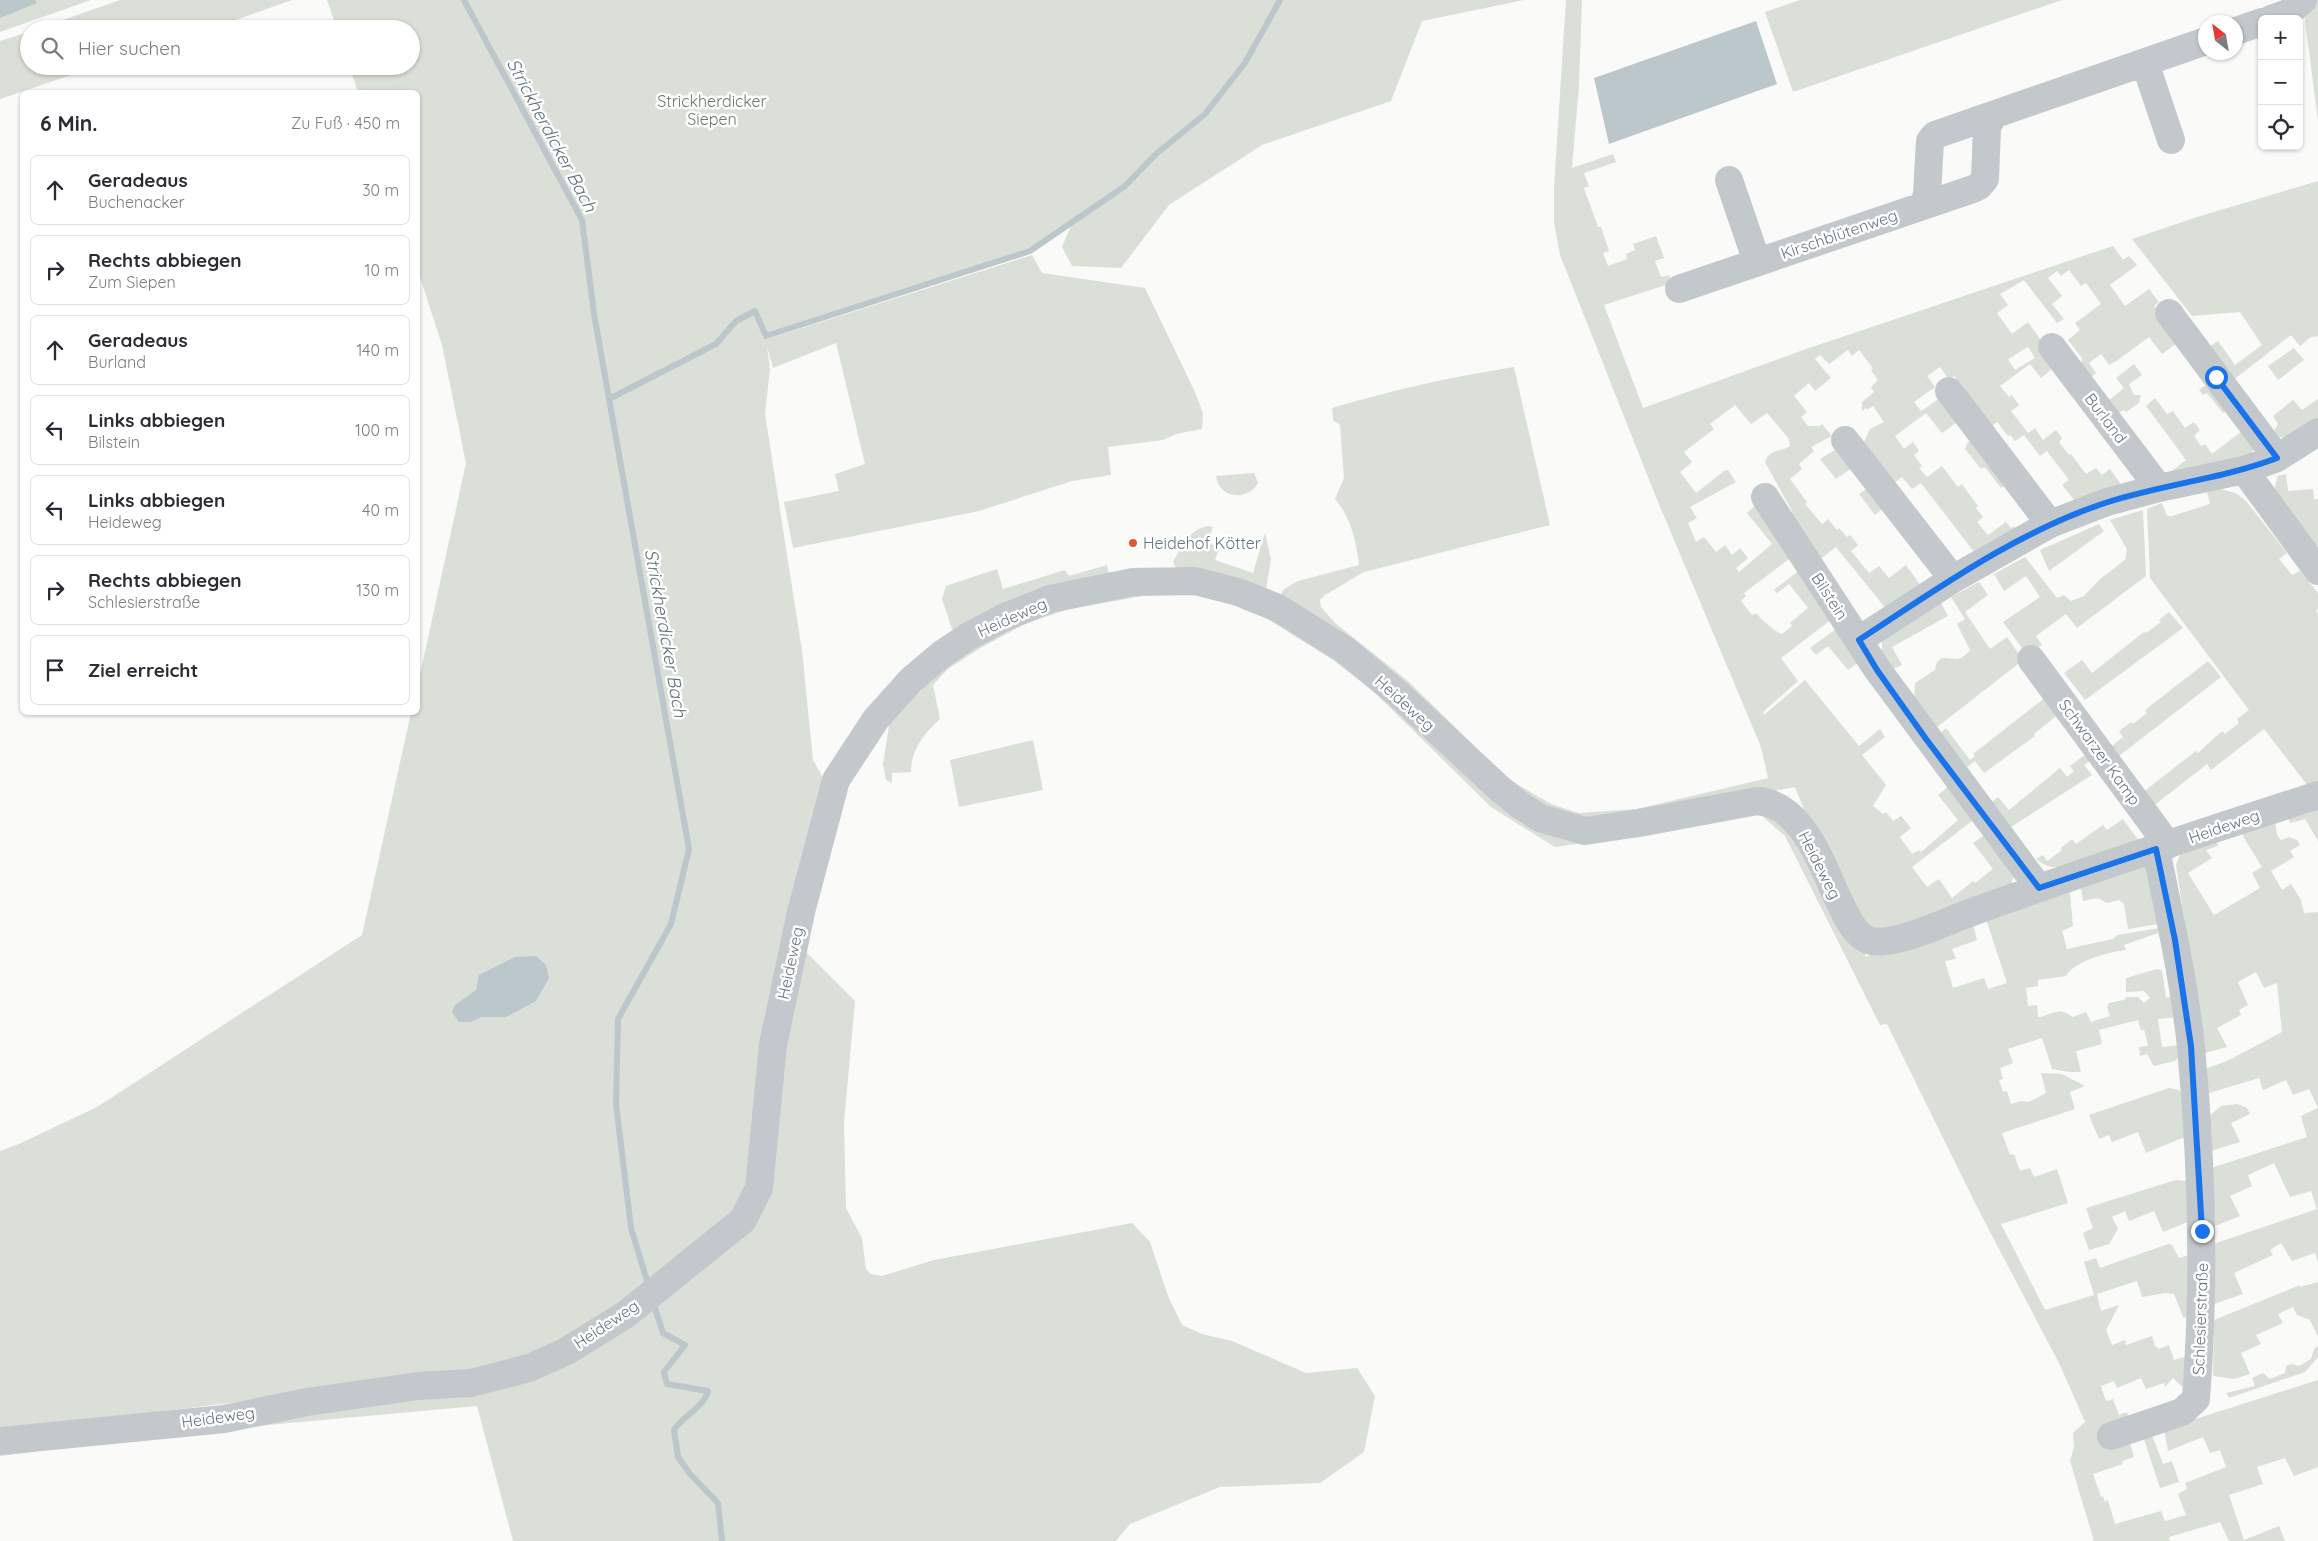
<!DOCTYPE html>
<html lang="de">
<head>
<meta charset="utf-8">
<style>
	:root { --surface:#fff; --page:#f7f7f7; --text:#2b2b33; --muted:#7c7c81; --line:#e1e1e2 }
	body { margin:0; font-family:Quicksand,sans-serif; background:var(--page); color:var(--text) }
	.controls { position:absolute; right:15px; top:15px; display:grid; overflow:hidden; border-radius:8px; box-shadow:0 1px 4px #0004 }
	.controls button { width:45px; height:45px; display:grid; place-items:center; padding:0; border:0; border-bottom:1px solid var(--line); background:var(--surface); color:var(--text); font:25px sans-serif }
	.compass { position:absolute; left:2198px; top:15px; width:45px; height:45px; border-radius:50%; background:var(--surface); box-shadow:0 1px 4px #0004; rotate:329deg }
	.stop { position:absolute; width:15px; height:15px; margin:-11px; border:4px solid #1a73e8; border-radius:50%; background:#fff }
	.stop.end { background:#1a73e8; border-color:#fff; box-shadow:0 1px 5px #0008 }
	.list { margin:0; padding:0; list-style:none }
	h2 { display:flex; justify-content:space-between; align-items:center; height:65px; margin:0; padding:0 20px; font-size:21px }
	h2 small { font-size:16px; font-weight:400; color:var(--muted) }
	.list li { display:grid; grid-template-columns:32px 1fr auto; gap:15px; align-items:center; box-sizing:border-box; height:70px; margin:0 10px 10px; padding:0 10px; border:1px solid var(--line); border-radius:8px }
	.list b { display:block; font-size:19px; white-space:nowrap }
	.list p { margin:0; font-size:16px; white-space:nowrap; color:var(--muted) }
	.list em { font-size:16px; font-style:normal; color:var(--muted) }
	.icon { flex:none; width:28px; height:28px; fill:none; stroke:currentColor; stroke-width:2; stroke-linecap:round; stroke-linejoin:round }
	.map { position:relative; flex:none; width:2318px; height:1541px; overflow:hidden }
	.search { position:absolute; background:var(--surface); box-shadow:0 1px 4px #0004; left:20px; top:20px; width:400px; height:55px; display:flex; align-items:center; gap:12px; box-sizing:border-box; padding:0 18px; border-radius:28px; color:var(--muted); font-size:19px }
	.panel { position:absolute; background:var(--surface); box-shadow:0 1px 4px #0004; left:20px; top:90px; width:400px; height:625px; border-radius:8px }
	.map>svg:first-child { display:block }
	.green { fill:#dadfd7; fill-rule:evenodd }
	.water { fill:#bbc7cb }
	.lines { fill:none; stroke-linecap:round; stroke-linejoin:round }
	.stream { stroke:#bbc7cb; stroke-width:6 }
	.minor { stroke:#c3c8cc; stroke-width:28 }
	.route { stroke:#1a73e8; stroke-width:6 }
	.poi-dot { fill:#e4572e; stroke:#fff; stroke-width:2 }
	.labels { text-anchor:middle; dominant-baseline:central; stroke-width:5; stroke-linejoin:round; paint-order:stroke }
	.park-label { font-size:16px; fill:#687a64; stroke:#fff }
	.street-label { font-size:16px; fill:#657683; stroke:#fff }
	.poi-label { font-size:16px; fill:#657683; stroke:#fff; text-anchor:start }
	.water-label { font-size:18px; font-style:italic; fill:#60757c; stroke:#fff }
</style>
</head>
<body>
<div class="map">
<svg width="2318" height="1541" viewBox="0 0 2318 1541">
	<rect width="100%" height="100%" fill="#fafaf8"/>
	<path class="green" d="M0,0H91L0,32Z
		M120,0H292L210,29H37Z
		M327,0H1524L1422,21L1391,101L1262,145L1169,205L1121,268L1072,266L1062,247L1073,221L1030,251L766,337L767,339L1032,255L1042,273L1145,288L1194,390L1203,413L1202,429L1176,434L1163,440L1108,447L1111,475L1072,481L979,511L793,548L784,502L839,491L835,474L865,464L836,343L773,368L767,346L770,369L765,414L802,651L813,760L826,783L822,806L793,926L769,1043L753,1187L738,1215L713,1238L656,1284L661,1300L749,1223L771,1187L780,1045L798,944L855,1001L844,1123L846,1208L862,1238L866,1269L871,1274L882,1276L934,1260L1132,1223L1150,1242L1168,1296L1182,1325L1202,1334L1232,1341L1306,1373L1357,1368L1375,1396L1364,1452L1320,1483L1220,1487L1130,1524L1116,1541H513L477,1406L202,1431L0,1456V1447L106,1432L230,1421L302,1408L418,1392L469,1389L536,1372L584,1350L607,1331L600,1323L559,1348L528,1362L482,1372L0,1431V1151L19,1144L97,1107L362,935L411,713L418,712V684L466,463L442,345L418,271V92H358L349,66H411V29H337Z
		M1566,0H1582L1579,85L1572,168L1613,154L1616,162L1584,173L1589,186L1584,188L1598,227H1601L1609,251L1603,253L1608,266L1627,259L1626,254L1635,250L1633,244L1656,236L1664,258L1655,261L1661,277L1669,275L1672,283L1604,305L1643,408L1806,349L2113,246L2123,260L2129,256L2137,265L2110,285L2125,306L2149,289L2159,302L2154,306L2180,341L2162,354L2149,337L2118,360L2109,365L2101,354L2089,363L2096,373L2090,378L2081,365L2082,358L2068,340L2080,330L2075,323L2101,304L2086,283L2081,286L2069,270L2061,276L2057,271L2048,278L2062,296L2052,304L2064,319L2057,323L2024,280L2000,294L2008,305L1997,313L2012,334L2028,322L2058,364L2041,378L2030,364L2000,386L2009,397L2012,395L2019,405L2011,411L2028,433L2035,428L2043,440L2056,430L2062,438L2059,442L2069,455L2071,454L2086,474L2096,468L2102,475L2110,469L2126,491L2079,506L2062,485L2069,480L2047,451L2040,456L2024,435L2015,441L2010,435L2008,436L1997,422L1987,430L1960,394L1965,388L1954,376L1949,379L1940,367L1927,376L1935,387L1914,402L1921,411L1942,397L1960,420L1942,433L1926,413L1895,436L1904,449L1913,442L1919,451L1914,455L1922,466L1919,468L1927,477L1942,466L1958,487L1962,484L1978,506L1976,508L1983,517L1977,522L1988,535L2006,522L2011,528L2014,526L2019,535L1978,557L1921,483L1912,489L1902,477L1889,487L1860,451L1870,429L1884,422L1873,406L1867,410L1866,408L1862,411V402L1874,392L1871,387L1878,380L1871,370L1873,368L1859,350L1852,356L1848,350L1829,364L1820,355L1815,359L1831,378L1815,391L1809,383L1794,396L1807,412L1801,417L1808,426H1820L1822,424L1832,436L1811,447L1814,451L1799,464L1802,469L1790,479L1807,502L1805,504L1822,524L1828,519L1837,530L1839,528L1847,537L1850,535L1858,545L1851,551L1869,573L1879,566L1889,578L1906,565L1923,589L1887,610L1836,547L1815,563L1789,517L1793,513L1765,462C1769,448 1780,453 1790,446L1789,439L1767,413L1751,424L1735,405L1710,424L1714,429L1684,452L1692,462L1680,472L1696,493L1724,471L1728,470L1736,482L1690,507L1697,518L1688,523L1696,542L1704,537L1716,552L1725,545L1732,555L1740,548L1748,558L1736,568L1739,572L1772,544L1747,513L1758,503L1793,556L1744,593L1746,596L1741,601L1752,615L1756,613C1761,619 1775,632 1782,634L1792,626L1790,623L1808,608L1789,584L1777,593L1774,590L1801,569L1832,619L1781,658L1798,681L1763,712L1764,715L1805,680L1859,746L1880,729L1885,737L1862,755L1886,785L1873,806L1883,814L1886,812L1893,821L1901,816L1911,828L1900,837L1912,854L1919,850L1921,852L1958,820L1938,795L1952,784L1976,818L1912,867L1927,887L1939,879L1952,898L1973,881L1975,883L1993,869L1973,843L1989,832L2014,875L2011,884L1867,940L1865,957L1876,952L1972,921L1977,940L1952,949L1956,959L1945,961L1953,988L1984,978L1988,989L2007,983L1985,916L2069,884L2073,926L2062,931L2067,949L2113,939L2118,935L2165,927L2166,930L2124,945L2126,950C2109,952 2074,961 2066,976L2038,980V986L2026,988L2028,1006L2037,1005L2038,1017C2052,1016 2057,1005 2073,1017L2086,1012L2091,1022L2110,1016L2107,1007L2109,1003L2124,1000L2126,997H2138L2144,1003L2150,998L2144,991L2126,992V978L2157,969L2162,970L2166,998L2176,995L2179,1017L2158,1019L2162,1047L2181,1045L2180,1056L2175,1061L2154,1066L2147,1054L2140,1056L2139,1047L2148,1046L2144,1029L2141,1031L2138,1020L2099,1030L2102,1044L2076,1051L2081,1072H2069L2052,1069L2042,1038L2008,1049L2013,1063L2000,1068L2003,1079L1999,1080L2003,1092L2007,1091L2011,1104L2021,1101L2029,1102L2046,1093L2041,1073L2062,1074L2085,1086L2070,1092L2075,1109L2002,1133L2010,1155L2014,1154L2020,1171L2030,1168L2034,1177L2057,1169L2068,1203L2001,1224L2045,1310L2094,1295L2084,1262L2096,1258L2100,1268L2168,1244L2172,1245L2179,1258L2194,1253L2189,1318L2183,1317L2174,1294L2165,1293L2142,1297L2137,1281L2097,1294L2101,1311L2119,1305L2106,1330L2112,1345L2125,1340L2126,1345L2152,1336L2155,1346L2159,1349L2169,1345L2174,1360L2191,1355L2186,1390L2173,1378L2165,1387L2164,1383L2146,1389L2141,1378L2117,1388L2114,1381L2101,1386L2106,1401L2113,1399L2119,1415L2127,1412L2130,1420L2129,1440L2134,1457L2122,1461L2123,1464L2093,1474L2101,1497L2103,1496L2105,1502L2108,1500L2115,1524L2161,1511L2165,1521L2186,1515L2178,1494L2187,1489L2185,1483L2226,1467L2220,1450L2210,1453L2203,1437L2168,1451L2164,1429L2318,1380V1467L2294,1476L2285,1458L2257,1467L2263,1484L2229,1495L2244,1540L2279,1526L2285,1541H2229L2220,1522L2169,1537L2170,1541H2094L2070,1461L2074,1447L2073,1433L2085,1422L2060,1365L1977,1207L1887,1024L1880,1025L1785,836L1761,815L1714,818L1627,837L1555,847L1491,807L1373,691L1333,660L1266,618L1228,601L1195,593L1154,594L1069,609L1027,623L982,647L948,669L933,685L940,719C924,733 911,750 911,772L892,773V783L886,780L883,765L890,719L930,676L967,649L1058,608L1118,597L1197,589L1270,613L1284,589L1298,581L1359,565C1356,541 1351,517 1335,499L1344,478L1340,425L1333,420L1332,408C1392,390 1452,377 1514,367L1550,525L1364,572L1325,595L1320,600L1321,607L1335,623L1408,681L1508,779L1551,804L1578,813L1637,809L1768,778L1761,747L1656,497L1560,255L1554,223V187ZM2028,347L2035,358L2015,370L2008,359ZM1795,787L1850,923L1792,828L1774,791Z
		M1800,0H2062L1793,92L1765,12Z
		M2315,0H2318V121L2304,13Z
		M29,32V66H98L0,99V41Z
		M2318,181V336L2311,337L2300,346L2291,335L2231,382L2206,349L2218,341L2235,365L2262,345L2240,312L2192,316L2132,239L2197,217Z
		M2294,348L2304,360L2278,380L2268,366Z
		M2134,364L2142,375L2129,384L2134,395H2141L2139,403L2126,412L2124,410L2117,414L2108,401L2124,388L2116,378Z
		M2212,381L2226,411L2223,413L2207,393L2203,395L2199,390Z
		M2155,398L2167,414L2173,411L2185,428L2194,422L2200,430L2194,436L2201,446L2205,444L2212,454L2246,428L2257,445L2253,451L2245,456L2167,475L2186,460L2146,406Z
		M2318,399V417C2305,426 2288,444 2272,435L2278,424L2273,416L2293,400L2302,410Z
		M1976,440L2005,485L2001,488L1985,467L1981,469L1965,449L1968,442Z
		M1840,447L1855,466L1836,479L1820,459Z
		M1254,473L1258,483C1251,496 1232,500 1221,488C1218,485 1217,480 1216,476Z
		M2286,474L2288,491L2313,489L2314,499H2318V546L2316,547L2278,501L2275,486L2278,476Z
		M1872,485L1887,505L1875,515L1859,494Z
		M2220,489L2236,493L2246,501L2287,553L2279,559L2292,575L2300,571L2318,593V609L2316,611L2318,613V782L2308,786L2264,729L2211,770L2207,764L2152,807L2142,793L2196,751L2198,753L2222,731L2225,734L2239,723L2237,719L2249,710L2150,578L2147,509L2162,503L2167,516H2172L2210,504L2207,492Z
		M2143,510L2146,576L2077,628L2066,614L2036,636L2042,645L2028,656L2003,622L2040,597L2026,576L2004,591L1994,574L2025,557L2057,598L2064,595L2071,601L2084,596L2100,579L2125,560L2127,549L2110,520Z
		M2099,524L2104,531L2049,571L2040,550Z
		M1208,526L1213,527L1207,543L1220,547L1215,560L1253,573L1265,533L1271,559L1266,590L1178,571L1173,562C1182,547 1189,529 1208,526Z
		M1107,565L1109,577L961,633L952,629L942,599L946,586L997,569L1003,589L1065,570L1069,576Z
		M1979,582L1988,595L1965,612L1990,649L2007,637L2023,660L1936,728L1914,700L1915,683L1935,670L1937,662L1942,658C1956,657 1958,664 1970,650L1957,624L1965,619L1951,597Z
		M1940,601L1948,616L1892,647L1902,665L1891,670L1882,655V642L1887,636Z
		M2169,612L2183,628L2085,700L2064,673L2082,660L2092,673L2144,632L2146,633L2161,622L2159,620Z
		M1839,627L1859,662L1848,670L1828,646L1816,655L1810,648Z
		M2208,661L2221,677L2115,759L2108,749L2123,737L2119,731L2131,722L2133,724L2147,713L2145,710Z
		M2046,697L2060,713L2034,734L2035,736L1984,773L1975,761L1967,767L1940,733L1946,728L1970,760L1975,756L1973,754Z
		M1033,740L1043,790L959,807L950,760Z
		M2089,752L2094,758L2084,765L2092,775L2011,827L1992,802L1998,797L2009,810L2060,768L2067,777L2074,771L2070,766Z
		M2318,805V841L2305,819L2290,823L2288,815Z
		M2123,819L2139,841C2117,849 2076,867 2054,867C2047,867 2042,863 2036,859L2043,855L2047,861L2062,850L2061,848L2072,839L2076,844L2103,825L2107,830Z
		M2275,819L2277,835L2281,840L2289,837L2297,840L2300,845L2290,851L2294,857L2271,871L2282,890L2291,884L2301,900L2304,913L2318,912V1263L2315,1253L2292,1261L2281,1243L2270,1250L2273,1255L2234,1273L2243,1294L2214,1304L2213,1244L2317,1209L2311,1191L2290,1197L2274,1163L2248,1175L2252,1186L2230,1196L2240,1216L2213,1227L2211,1168L2307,1137L2301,1116L2318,1108L2309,1089L2293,1095L2286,1080L2263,1090L2259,1078L2206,1094L2205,1069L2227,1061L2282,1032L2277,983L2264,988L2256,972L2238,982L2248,1005L2239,1010L2241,1015L2217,1028L2227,1047L2202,1054L2189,950L2176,865L2181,852L2216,839L2218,846L2206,850L2212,858L2188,873L2214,915L2260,888L2252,873L2262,867L2244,838L2242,829Z
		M2137,863L2150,866L2165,923L2128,929L2124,904L2119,900L2107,903L2098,898L2083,901L2080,881Z
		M2169,1088L2179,1090L2184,1095L2189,1140L2182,1138L2146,1153L2138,1132L2112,1142L2109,1135L2099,1139L2089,1115Z
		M2238,1104L2247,1108L2250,1114L2231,1123L2240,1142L2211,1151L2208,1117L2221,1106Z
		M2176,1180L2188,1181L2193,1220L2163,1232L2154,1211L2129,1221L2125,1211L2112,1217L2118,1229L2109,1244L2089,1250L2083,1233L2093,1228L2086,1208Z
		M2318,1282V1337L2310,1320L2297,1315L2293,1307L2278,1314L2283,1323L2256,1335L2261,1344L2241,1353L2250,1374L2234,1379L2213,1376L2214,1320L2300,1285V1287Z
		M2318,1346V1357L2305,1372L2229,1398L2226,1393L2255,1386L2252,1378L2263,1373L2270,1379L2285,1373L2286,1366L2291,1364L2299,1366L2311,1359L2314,1349Z
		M2151,1433L2163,1464L2172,1461L2179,1482L2160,1488L2143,1436Z"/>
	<path class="water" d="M0,0H35L37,3L0,18Z
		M1756,21L1777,84L1609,144L1594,78Z
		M536,956L546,965L549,978L536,1001L506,1017H482L470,1022H459L452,1012L455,1005L476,990L479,975L515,957Z"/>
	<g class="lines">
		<path class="stream" d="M464,0L582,220L594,314L689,849L671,924L618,1019L616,1104L631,1228L648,1284
			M609,399L716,344L736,321L755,311L766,336L1030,251L1125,186L1156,154L1205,114L1245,63L1280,0
			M655,1308L663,1333L685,1345L664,1372L667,1384L708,1391C704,1407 683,1416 674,1430L678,1457L690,1474L718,1503L722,1541"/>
		<path class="minor" d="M2271,19L2288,13L2303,0
			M2236,31L2262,22
			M2145,63L2171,140
			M1729,180L1757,262
			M1920,207L1973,189L1979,186L1985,179L1987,127L1993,116
			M1679,289L1920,207L1925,201L1927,194L1930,141L1935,135L2206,41
			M2169,313L2277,458
			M2052,347L2159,488
			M1949,391L2050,524
			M1845,440L1953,579
			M2244,470L2318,571
			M1765,497L1877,669L2039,888
			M1859,640L1953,579L2050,524L2107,502L2159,488L2244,470L2277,458L2318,432
			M2031,659L2168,845
			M2111,1436L2182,1412L2196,1399C2205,1282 2202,1164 2191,1047C2184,980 2169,914 2156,849
			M0,1441L224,1419L307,1402L418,1386L471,1383L529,1368L565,1352L625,1315L743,1220L759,1188L773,1045L801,912L836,780L876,719L911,680L942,654L969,636L1005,617L1050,599L1133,582L1195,581L1238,592L1278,608L1345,650L1397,693L1500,789L1520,805L1540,818L1585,831L1639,823L1757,801C1804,804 1823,869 1841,905C1847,917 1854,934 1868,940C1889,948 1939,925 1959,917C2078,873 2198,834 2318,795"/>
	</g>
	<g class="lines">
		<path class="route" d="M2202,1231L2191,1046L2175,940L2156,849L2039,888L1926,739L1877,670L1859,640C1937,589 2018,531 2108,502C2164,484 2222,479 2277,458L2216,377"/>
	</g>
	<circle class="poi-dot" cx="1133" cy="543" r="5"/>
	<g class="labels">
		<g class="park-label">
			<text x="712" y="101">Strickherdicker<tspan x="712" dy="18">Siepen</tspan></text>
		</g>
		<g class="street-label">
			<text transform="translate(1839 234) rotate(-19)">Kirschblütenweg</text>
			<text transform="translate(2106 418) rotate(53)">Burland</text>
			<text transform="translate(1830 596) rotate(57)">Bilstein</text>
			<text transform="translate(1012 617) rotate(-24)">Heideweg</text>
			<text transform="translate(1405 703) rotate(42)">Heideweg</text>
			<text transform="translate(2100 752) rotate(54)">Schwarzer Kamp</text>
			<text transform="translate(2224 826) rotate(-19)">Heideweg</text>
			<text transform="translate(1820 865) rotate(63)">Heideweg</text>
			<text transform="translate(790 963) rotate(-78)">Heideweg</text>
			<text transform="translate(2200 1319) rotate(-88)">Schlesierstraße</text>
			<text transform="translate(606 1324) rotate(-34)">Heideweg</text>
			<text transform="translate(218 1417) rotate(-8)">Heideweg</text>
		</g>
		<g class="poi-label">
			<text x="1143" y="543">Heidehof Kötter</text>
		</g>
		<g class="water-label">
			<text transform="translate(552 135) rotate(62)">Strickherdicker Bach</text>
			<text transform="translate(666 633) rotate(80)">Strickherdicker Bach</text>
		</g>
	</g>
</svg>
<div class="controls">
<button>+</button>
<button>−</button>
<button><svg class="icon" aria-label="locate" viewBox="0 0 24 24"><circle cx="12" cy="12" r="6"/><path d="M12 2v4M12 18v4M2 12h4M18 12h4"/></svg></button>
</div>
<svg class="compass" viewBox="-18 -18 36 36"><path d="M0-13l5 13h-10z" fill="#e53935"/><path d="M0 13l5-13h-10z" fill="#7c7c81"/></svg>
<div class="stop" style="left:2216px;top:377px"></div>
<div class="stop end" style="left:2202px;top:1231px"></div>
<div class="search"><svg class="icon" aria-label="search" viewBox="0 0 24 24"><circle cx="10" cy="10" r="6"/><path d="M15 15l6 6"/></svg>Hier suchen</div>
<section class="panel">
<h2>6 Min.<small>Zu Fuß · 450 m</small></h2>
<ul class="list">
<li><svg class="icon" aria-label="ahead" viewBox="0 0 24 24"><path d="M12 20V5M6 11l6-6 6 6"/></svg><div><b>Geradeaus</b><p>Buchenacker</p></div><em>30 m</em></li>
<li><svg class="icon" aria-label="right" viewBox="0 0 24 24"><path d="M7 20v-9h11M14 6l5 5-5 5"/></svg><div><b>Rechts abbiegen</b><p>Zum Siepen</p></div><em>10 m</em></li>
<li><svg class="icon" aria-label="ahead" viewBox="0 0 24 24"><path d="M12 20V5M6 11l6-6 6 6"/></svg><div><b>Geradeaus</b><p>Burland</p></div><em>140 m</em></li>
<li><svg class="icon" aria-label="left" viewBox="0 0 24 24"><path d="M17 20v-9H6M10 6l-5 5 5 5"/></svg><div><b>Links abbiegen</b><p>Bilstein</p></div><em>100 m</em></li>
<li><svg class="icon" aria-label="left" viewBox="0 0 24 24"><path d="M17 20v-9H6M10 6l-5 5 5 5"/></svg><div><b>Links abbiegen</b><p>Heideweg</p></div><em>40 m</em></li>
<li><svg class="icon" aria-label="right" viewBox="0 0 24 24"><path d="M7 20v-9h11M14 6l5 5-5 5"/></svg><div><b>Rechts abbiegen</b><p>Schlesierstraße</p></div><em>130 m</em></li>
<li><svg class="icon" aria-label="arrive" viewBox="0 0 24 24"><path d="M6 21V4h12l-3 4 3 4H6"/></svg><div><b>Ziel erreicht</b></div></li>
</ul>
</section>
</div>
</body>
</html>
